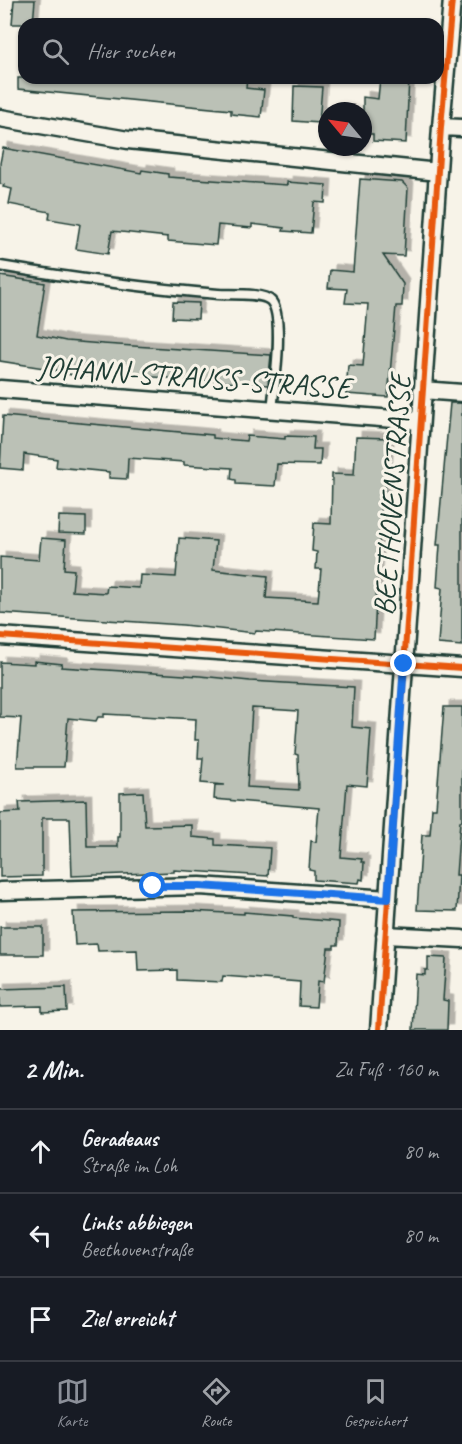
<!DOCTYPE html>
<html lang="de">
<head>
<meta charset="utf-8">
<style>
	:root { --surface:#171b24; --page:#242831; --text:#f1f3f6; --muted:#9ea1a6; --line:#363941; --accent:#8c9099 }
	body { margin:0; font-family:Caveat,sans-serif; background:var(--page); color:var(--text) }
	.compass { position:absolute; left:318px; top:102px; width:54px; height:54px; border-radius:50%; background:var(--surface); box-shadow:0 2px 4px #0004; rotate:299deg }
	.stop { position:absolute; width:18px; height:18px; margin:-14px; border:4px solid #1a73e8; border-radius:50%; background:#fff }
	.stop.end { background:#1a73e8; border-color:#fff; box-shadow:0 2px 6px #0008 }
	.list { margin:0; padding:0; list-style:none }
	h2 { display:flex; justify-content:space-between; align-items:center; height:78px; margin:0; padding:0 24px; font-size:26px }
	h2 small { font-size:20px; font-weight:400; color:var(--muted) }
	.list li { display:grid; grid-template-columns:39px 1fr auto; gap:18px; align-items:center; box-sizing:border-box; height:84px; padding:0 24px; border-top:2px solid var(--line) }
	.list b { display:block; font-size:22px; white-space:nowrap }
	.list p { margin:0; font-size:20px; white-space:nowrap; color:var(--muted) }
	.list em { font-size:20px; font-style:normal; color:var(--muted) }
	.icon { flex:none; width:33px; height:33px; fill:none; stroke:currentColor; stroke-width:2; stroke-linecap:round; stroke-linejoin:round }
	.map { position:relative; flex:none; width:462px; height:1030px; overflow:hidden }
	.search { position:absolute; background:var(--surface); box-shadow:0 2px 4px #0004; left:18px; right:18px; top:18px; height:66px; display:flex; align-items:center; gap:15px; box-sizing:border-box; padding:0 21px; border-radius:18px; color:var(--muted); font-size:22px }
	.sheet { height:330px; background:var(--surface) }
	nav { display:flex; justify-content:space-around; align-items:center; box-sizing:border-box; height:84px; border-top:2px solid var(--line); background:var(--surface); font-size:16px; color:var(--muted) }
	nav a { display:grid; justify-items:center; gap:3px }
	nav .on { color:var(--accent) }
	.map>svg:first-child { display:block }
	.building { fill:#bbc1b6; stroke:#1f3d34; stroke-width:1.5; fill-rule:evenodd; filter:url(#shadow) }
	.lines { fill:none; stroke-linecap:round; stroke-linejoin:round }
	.service-casing { stroke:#1f3d34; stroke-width:13 }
	.minor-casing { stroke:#1f3d34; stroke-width:21 }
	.service { stroke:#f7f3e8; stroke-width:8 }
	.minor { stroke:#f7f3e8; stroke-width:16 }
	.cycleway-casing { stroke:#f7f3e8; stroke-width:10 }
	.cycleway { stroke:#e8590c; stroke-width:6 }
	.route { stroke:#1a73e8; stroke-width:8 }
	.labels { text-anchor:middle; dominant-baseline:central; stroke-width:6; stroke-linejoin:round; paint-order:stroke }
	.street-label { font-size:30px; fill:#1f3d34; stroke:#f7f3e8 }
</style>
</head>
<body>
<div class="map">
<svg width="462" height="1030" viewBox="0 0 462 1030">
	<defs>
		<filter id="shadow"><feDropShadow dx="5.5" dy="-5.5" stdDeviation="0" flood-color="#0004"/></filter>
	</defs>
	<rect width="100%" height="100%" fill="#f7f3e8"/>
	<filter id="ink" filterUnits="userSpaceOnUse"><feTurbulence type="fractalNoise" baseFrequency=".0167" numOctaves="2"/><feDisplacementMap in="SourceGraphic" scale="12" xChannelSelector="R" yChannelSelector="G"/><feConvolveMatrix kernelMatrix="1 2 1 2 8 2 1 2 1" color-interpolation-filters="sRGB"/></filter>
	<g filter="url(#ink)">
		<path class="building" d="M14,0H35L33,24H12Z
			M18,78H247L246,88L264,90L261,117L231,114V110L18,89Z
			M380,78H409L406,143L373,141V134H363V97L378,99Z
			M294,86L322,87L319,123L293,121Z
			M3,148L141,173L142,170L168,174V177L287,185V182L326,185L325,203L314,202L311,233L283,231L284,228L252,224V228L218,225L216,245L168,241V237L112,231L108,254L76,249L80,224L49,219L50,212L9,204L12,189L3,187L4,185L0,184V163Z
			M360,179L402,182L408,188L404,256L383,255L403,284L402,306H396L388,397L346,394L348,365L363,366L368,304L345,303L347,289L328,288L330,270L353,272Z
			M0,276L45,283L37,335L66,341L103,344L271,355L268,385L112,374V377L74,375L56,373L57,370L0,361Z
			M173,302L199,303L198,319L172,318Z
			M450,403H462V646L438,644L442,588L437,587L440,545H437Z
			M3,416L213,435V438L246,441L247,436L285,439V436L314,437L313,449H321L320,465L277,464L275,486L236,484V480L231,479L232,468L184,465V462L128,458L127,479L109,478V472L56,467L57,459L24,454L23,470L0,468Z
			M356,437L389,438L384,506H381L374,639L256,631L255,633L183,625L0,613V557L39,560L41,538L66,540L64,569L74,570L72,591L106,593L107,586L139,588L140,575L176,577L179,538L216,541L213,570L268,576L266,598L318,601L321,569H316L317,552L312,551L314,523L331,524L332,474L354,475Z
			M59,516L86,517V534L58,533Z
			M34,661L62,664L61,667L200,676L250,681L354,687L352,727L371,729L367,786L347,784L341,857L362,859L361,862H364L363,880L360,879L359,883L314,880V871L309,870L311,841L316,842L319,808L214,799L215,785H225L201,783L203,758H198L199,740H195L196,719L104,714V717H98L96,721L68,718L64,767H17L21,718L0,717V662L34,664ZM252,708L298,711L295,754L298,755L299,790L247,787Z
			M444,707H462V821H460L456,875H459L457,911L417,910L422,835H430L432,808H436Z
			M143,792L145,826L192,825V837L215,839V845L270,848L268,876L174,870V872L72,876L70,818H42V876L0,877V813L20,812L19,802L86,800L87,847H118V837H120V793Z
			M191,911L244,914V912L293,916V918L339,922L338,945H334V948H328L324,982L318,981L316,1007L299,1006L300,982L223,976L222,982L177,980V970L138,971L137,950L98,951L97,944L75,945L73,912Z
			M0,927H43V955H0Z
			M428,957L446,958L443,1000L448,1001L447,1030H413L416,974L425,975V970H428Z
			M66,987L67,1011L42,1012V1006L0,1007V989Z"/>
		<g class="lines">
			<g class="service-casing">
				<path id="service" d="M0,266C72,278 145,288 218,294C231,295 262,292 271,301C285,316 274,389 272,410"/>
			</g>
			<g class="minor-casing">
				<path id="minor" d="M0,118L128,140L438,172
					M441,127L462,128
					M0,389L420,421
					M422,390L462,393
					M0,636L462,668
					M0,891L200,886L388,899
					M385,935L462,939
					M379,1030L441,127L452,0"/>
			</g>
			<use href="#service" class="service"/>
			<use href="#minor" class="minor"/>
			<g class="cycleway-casing">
				<path id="cycleway" d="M0,636L462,668
					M379,1030L441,127L452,0"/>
			</g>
			<use href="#cycleway" class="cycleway"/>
		</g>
	</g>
	<g class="lines" filter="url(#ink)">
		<path class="route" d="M153,886H200L388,899L404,664"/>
	</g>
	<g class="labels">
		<g class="street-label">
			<text transform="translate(194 377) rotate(4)">JOHANN-STRAUSS-STRASSE</text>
			<text transform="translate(392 495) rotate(-86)">BEETHOVENSTRASSE</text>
		</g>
	</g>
</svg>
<svg class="compass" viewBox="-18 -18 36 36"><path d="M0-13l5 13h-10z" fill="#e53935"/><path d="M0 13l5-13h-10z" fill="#9ea1a6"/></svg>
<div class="stop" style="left:153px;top:886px"></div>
<div class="stop end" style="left:404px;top:664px"></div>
<div class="search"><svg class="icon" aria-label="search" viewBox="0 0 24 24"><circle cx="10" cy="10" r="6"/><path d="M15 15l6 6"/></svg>Hier suchen</div>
</div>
<section class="sheet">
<h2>2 Min.<small>Zu Fuß · 160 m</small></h2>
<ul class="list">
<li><svg class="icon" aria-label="ahead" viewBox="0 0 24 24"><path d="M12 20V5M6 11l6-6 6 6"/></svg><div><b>Geradeaus</b><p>Straße im Loh</p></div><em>80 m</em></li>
<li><svg class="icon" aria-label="left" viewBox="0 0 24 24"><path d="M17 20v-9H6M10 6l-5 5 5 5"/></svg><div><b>Links abbiegen</b><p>Beethovenstraße</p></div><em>80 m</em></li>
<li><svg class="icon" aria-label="arrive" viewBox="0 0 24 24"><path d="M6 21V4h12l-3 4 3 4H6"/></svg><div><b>Ziel erreicht</b></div></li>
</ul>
</section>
<nav>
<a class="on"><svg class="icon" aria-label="map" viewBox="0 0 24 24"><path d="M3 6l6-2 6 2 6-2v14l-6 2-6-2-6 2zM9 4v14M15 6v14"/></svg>Karte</a>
<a><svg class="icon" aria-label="directions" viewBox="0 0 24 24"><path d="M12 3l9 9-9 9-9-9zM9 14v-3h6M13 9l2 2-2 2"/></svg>Route</a>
<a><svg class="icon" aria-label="saved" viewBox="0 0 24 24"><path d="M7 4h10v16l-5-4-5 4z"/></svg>Gespeichert</a>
</nav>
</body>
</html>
